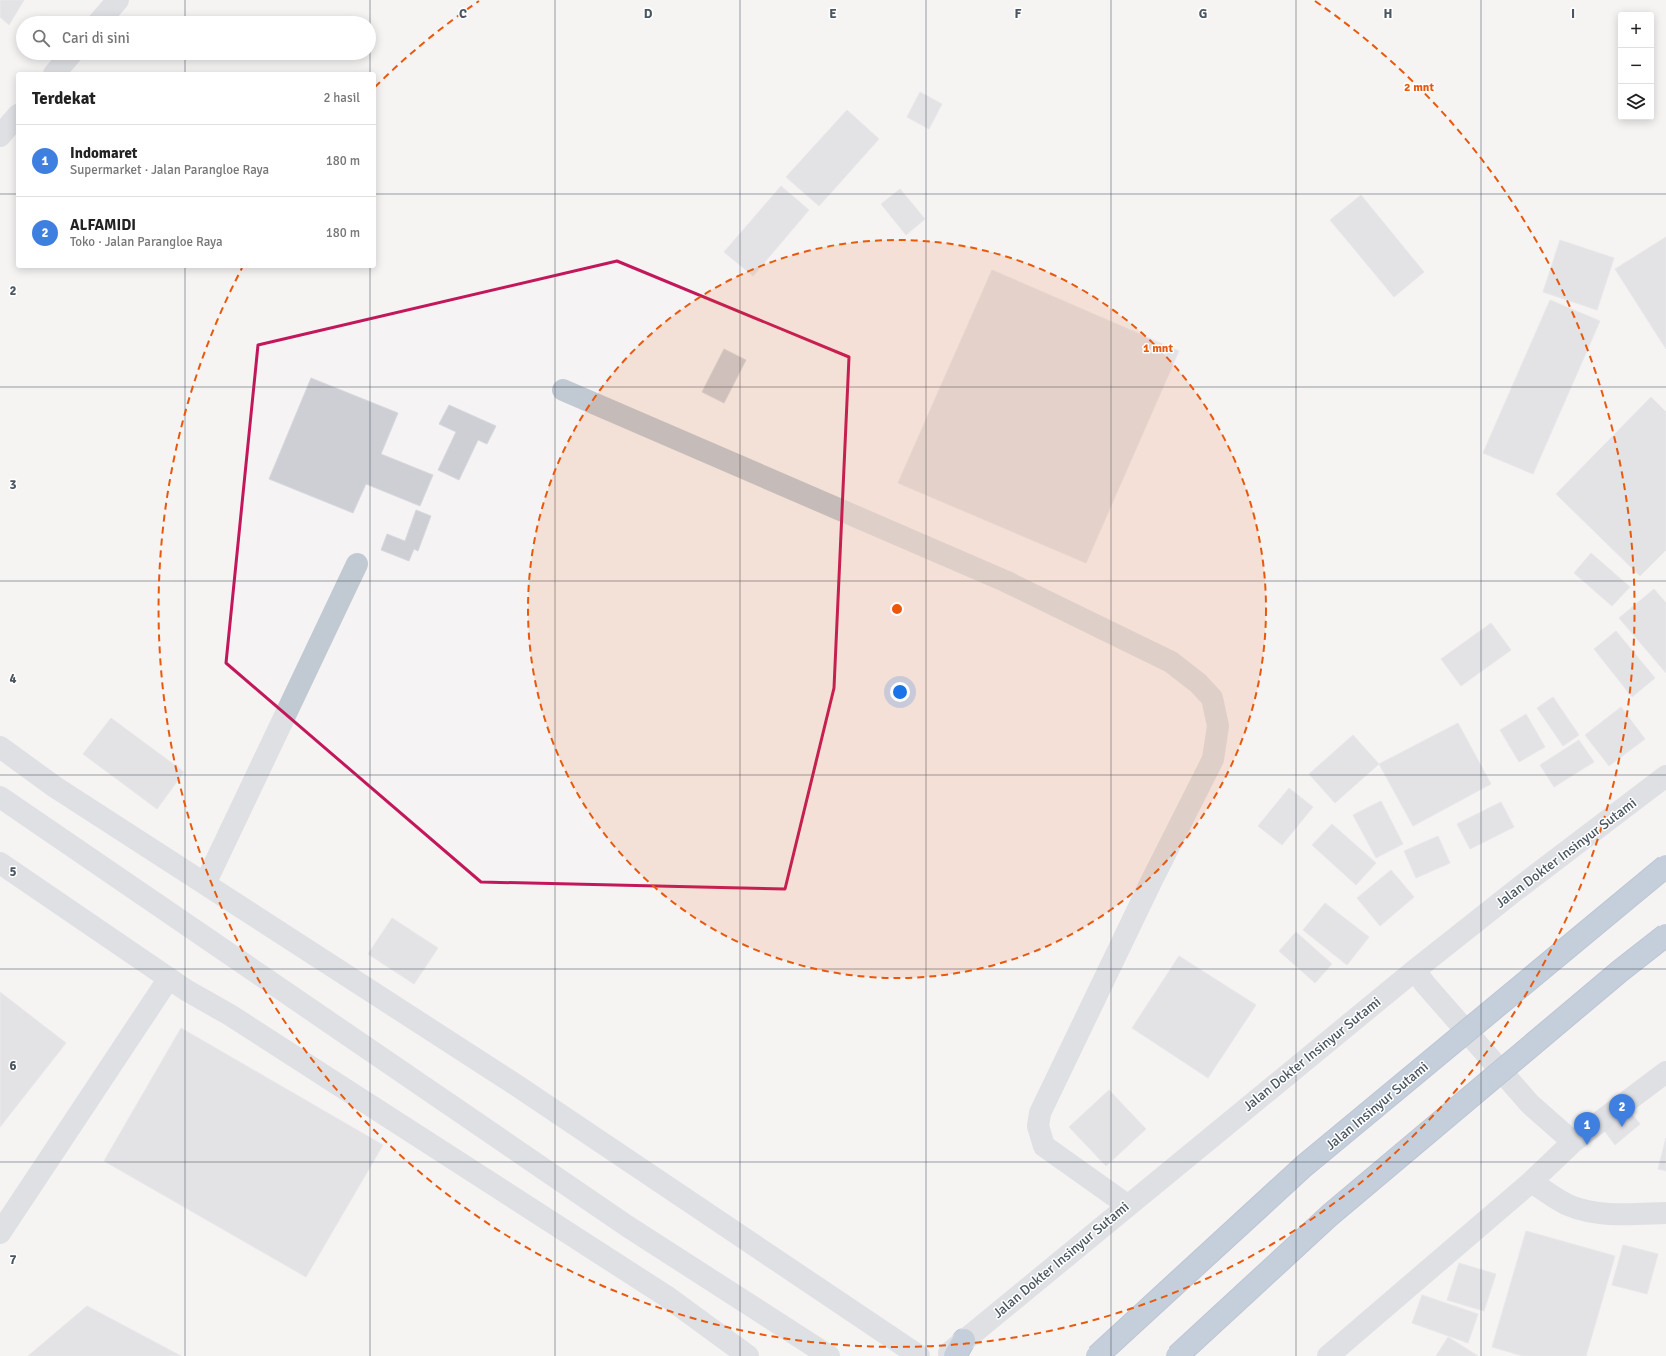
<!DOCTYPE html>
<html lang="id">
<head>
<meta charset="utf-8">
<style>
	:root { --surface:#fff; --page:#f2f2f2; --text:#222; --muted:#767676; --line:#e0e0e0; --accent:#2563eb }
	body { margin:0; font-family:Signika,sans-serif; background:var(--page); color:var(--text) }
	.controls { position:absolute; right:12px; top:12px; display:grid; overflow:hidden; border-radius:4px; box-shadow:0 2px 10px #0003 }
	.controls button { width:36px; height:36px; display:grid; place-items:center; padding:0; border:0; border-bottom:1px solid var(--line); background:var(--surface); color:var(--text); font:20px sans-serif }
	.you { position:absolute; left:900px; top:692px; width:14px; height:14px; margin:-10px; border:3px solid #fff; border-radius:50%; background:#1a73e8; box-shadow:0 0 0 6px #1a73e833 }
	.badge { display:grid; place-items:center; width:26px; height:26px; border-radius:50%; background:var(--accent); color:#fff; font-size:13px; font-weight:700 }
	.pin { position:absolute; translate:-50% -33px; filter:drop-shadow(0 1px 2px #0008) }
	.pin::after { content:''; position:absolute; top:21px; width:14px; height:12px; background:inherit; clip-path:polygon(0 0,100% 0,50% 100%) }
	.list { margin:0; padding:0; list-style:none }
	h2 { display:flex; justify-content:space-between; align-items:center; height:52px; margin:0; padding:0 16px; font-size:17px }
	h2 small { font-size:13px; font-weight:400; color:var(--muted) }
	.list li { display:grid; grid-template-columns:26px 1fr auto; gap:12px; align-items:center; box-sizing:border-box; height:72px; padding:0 16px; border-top:1px solid var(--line) }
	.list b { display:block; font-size:15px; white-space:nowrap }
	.list p { margin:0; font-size:13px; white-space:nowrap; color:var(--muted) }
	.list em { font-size:13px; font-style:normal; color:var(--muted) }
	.icon { flex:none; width:22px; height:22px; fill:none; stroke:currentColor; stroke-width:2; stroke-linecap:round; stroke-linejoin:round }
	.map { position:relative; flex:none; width:1666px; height:1356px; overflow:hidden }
	.search { position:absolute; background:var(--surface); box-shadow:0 2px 10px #0003; left:16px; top:16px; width:360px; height:44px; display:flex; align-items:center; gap:10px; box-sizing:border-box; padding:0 14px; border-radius:22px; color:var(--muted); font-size:15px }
	.panel { position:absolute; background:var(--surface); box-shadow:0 2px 10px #0003; left:16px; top:72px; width:360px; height:196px; border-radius:4px }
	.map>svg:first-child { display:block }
	.building { fill:#cdcfd5; stroke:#d7d9de }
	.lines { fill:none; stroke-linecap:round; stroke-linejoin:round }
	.highway-casing { stroke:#7690ad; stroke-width:24 }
	.minor { stroke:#c1cad2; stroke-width:22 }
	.highway { stroke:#8ba5c1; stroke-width:22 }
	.highway-bridge-casing { stroke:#7690ad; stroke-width:24; stroke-linecap:butt }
	.highway-bridge { stroke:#8ba5c1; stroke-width:22 }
	.marked { fill:none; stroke:#c2185b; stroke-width:3; stroke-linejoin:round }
	.grid { fill:none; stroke:#4a5661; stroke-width:1; stroke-opacity:0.55 }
	.ring { fill:none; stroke:#e8590c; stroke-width:2; stroke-dasharray:7 5 }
	.labels { text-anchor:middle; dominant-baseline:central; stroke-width:3; stroke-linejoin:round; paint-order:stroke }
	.street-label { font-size:14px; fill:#4a5661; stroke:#fff }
	.grid-label { font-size:13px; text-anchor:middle; font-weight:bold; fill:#4a5661; stroke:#fff; stroke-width:3; stroke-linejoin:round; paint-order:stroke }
	.centre { fill:#e8590c; stroke:#fff; stroke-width:2 }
	.ring-label { font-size:12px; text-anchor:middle; font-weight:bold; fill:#e8590c; stroke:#fff; stroke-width:3; stroke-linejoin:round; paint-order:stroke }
</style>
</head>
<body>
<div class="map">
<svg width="1666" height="1356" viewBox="0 0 1666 1356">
	<rect width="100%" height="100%" fill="#f5f3f3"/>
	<path class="building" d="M0,0H24L9,25L0,17Z
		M920,92L942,104L929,129L907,117Z
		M847,110L879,139L819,206L786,177Z
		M781,186L809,210L753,276L724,252Z
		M900,189L925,219L906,235L881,204Z
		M1361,195L1424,272L1394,297L1330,220Z
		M1666,237V349L1615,269Z
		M1560,240L1614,258L1597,310L1543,292Z
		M992,270L1179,351L1086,563L898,483Z
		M1550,300L1600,321L1533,474L1483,453Z
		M724,349L746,360L724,403L702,392Z
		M311,378L398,413L381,454L433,475L420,506L366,484L353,513L269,479Z
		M1651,397L1666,412V550L1640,576L1556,494Z
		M449,405L496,426L487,444L478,440L459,480L438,470L456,432L439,424Z
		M416,510L431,516L418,551L414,549L409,561L381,550L387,534L405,541Z
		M1591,553L1630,587L1612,606L1574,573Z
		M1654,589L1666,603V673L1619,618Z
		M1491,623L1511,650L1461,686L1441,659Z
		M1616,631L1655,678L1632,697L1594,649Z
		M1553,697L1579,735L1563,746L1537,708Z
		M1621,707L1645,739L1609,766L1585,735Z
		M1526,714L1545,747L1519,762L1500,730Z
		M111,718L184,772L157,809L83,754Z
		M1458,723L1491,784L1413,826L1379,764Z
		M1353,735L1379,764L1335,803L1309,774Z
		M1579,740L1594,762L1554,787L1540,765Z
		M1289,788L1313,807L1282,845L1258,826Z
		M1381,801L1403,844L1376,858L1353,815Z
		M1501,802L1514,827L1470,849L1457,824Z
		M1332,824L1376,863L1356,885L1312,845Z
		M1438,836L1450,863L1416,878L1404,851Z
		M1391,870L1414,897L1380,926L1357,898Z
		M1325,903L1369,937L1347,965L1303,930Z
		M392,918L438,948L414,984L368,954Z
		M1296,932L1332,964L1315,983L1279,951Z
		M1179,956L1256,1005L1208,1078L1132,1028Z
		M0,992L66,1043L0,1127Z
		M181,1028L383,1145L306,1277L104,1161Z
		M1109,1090L1146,1129L1106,1166L1069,1127Z
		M1628,1109L1640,1124L1615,1145L1603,1129Z
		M1666,1138V1171L1658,1169Z
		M1526,1231L1615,1256L1586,1356H1523L1492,1347Z
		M1623,1245L1658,1254L1647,1294L1612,1285Z
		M1459,1263L1496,1274L1484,1311L1447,1300Z
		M1422,1295L1478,1314L1468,1343L1412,1323Z
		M87,1306L181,1356H28Z
		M1448,1337L1478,1356H1436Z"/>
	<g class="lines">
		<g class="highway-casing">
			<path id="highway" d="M955,1356L964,1340"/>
		</g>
		<path class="minor" d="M98,23L118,0
			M54,74L72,53
			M0,136L18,115
			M563,390L1005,581L1171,662L1198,683L1212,698L1218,726L1213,759L1151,882L1040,1113L1038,1126L1044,1146L1127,1205
			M0,747L55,787L516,1085L919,1356
			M0,797L627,1226L829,1356
			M0,863L186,990L230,1015L666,1296L748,1356
			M205,884L357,564
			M1415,970L1425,984L1530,1104L1573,1142
			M1531,1182C1543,1189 1555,1199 1568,1205C1598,1218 1634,1214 1666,1213
			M0,1233L169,978
			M949,1353L1415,970L1516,890L1666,776
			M1328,1356L1531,1182L1573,1142L1666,1072"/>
		<use href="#highway" class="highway"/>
		<g class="highway-bridge-casing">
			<path id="highway-bridge" d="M1097,1356L1304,1166L1666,866
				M1177,1356L1330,1215L1620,971L1666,935"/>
		</g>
		<use href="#highway-bridge" class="highway-bridge"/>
	</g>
	<path d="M0 0H1666V1356H0ZM617,261L849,357L834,688L785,889L481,882L226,663L258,345Z" fill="#f5f3f3" fill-opacity=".55" fill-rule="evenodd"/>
	<path class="marked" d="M617,261L849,357L834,688L785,889L481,882L226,663L258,345Z"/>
	<path class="grid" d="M185,0V23M370,0V74M555,0V1356M740,0V1356M926,0V1356M1111,0V1356M1296,0V1356M1481,0V1356M185,53V74M0,194H18M374,194H1666M185,266V1356M370,266V1356M0,387H1666M0,581H1666M0,775H1666M0,969H1666M0,1162H1666"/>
	<circle cx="897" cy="609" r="369" fill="#e8590c" fill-opacity=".12"/>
	<g class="ring">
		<circle cx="897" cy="609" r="369"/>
		<path d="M375 87A738 738 0 0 1 479 1M1315 1A738 738 0 1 1 242 268"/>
	</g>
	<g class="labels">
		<g class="street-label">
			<text transform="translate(1566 853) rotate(-37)">Jalan Dokter Insinyur Sutami</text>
			<text transform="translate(1312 1054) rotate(-39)">Jalan Dokter Insinyur Sutami</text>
			<text transform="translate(1377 1106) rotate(-40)">Jalan Insinyur Sutami</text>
			<text transform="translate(1061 1260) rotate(-40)">Jalan Dokter Insinyur Sutami</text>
		</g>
	</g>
	<g class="grid-label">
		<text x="463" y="18">C</text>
		<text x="648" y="18">D</text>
		<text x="833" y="18">E</text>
		<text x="1018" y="18">F</text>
		<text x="1203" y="18">G</text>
		<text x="1388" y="18">H</text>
		<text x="1573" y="18">I</text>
		<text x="13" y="295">2</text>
		<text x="13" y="489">3</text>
		<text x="13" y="683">4</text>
		<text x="13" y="876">5</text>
		<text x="13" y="1070">6</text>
		<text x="13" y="1264">7</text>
	</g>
	<circle cx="897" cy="609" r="6" class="centre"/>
	<g class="ring-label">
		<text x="1419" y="91">2 mnt</text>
		<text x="1158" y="352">1 mnt</text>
	</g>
</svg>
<div class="controls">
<button>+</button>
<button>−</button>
<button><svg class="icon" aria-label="layers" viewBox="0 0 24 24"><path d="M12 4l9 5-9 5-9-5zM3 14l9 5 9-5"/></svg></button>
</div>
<div class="you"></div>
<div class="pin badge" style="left:1587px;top:1145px;background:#3f7fe0">1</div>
<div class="pin badge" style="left:1622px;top:1127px;background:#3f7fe0">2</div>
<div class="search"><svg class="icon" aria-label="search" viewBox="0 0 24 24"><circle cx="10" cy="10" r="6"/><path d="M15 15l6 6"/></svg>Cari di sini</div>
<section class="panel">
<h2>Terdekat<small>2 hasil</small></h2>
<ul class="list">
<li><span class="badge" style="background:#3f7fe0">1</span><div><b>Indomaret</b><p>Supermarket · Jalan Parangloe Raya</p></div><em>180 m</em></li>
<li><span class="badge" style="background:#3f7fe0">2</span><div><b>ALFAMIDI</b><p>Toko · Jalan Parangloe Raya</p></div><em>180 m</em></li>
</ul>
</section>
</div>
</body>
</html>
